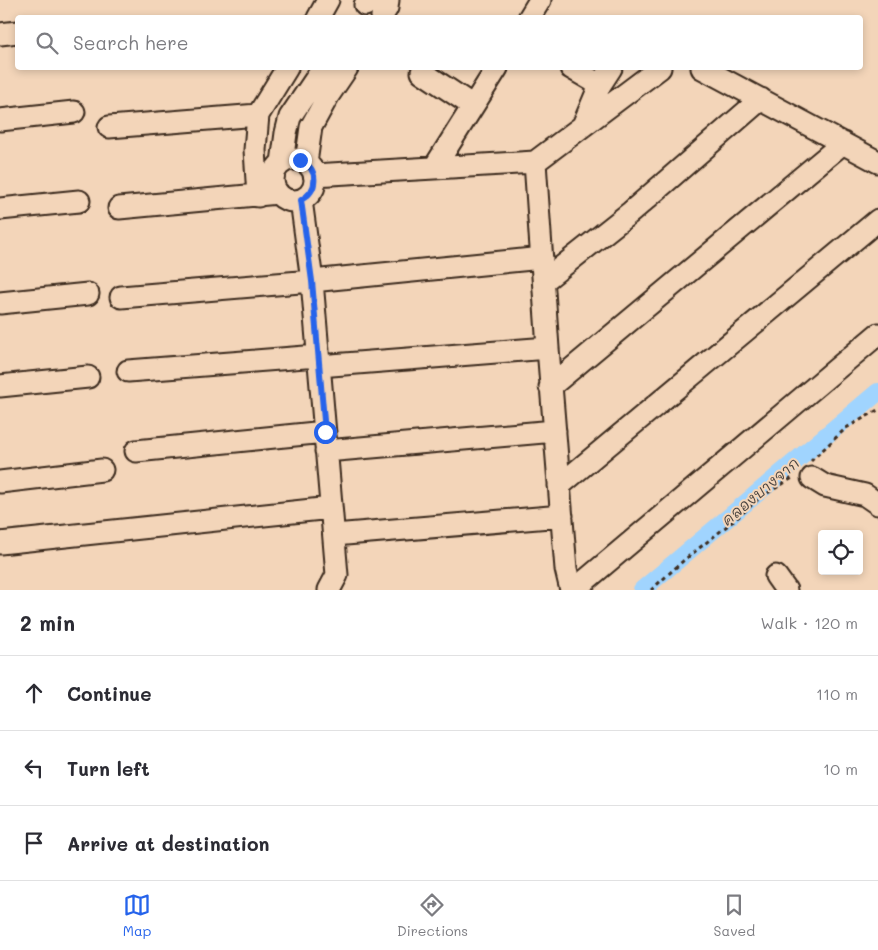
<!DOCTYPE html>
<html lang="en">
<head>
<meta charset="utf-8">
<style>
	:root { --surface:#fff; --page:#f2f2f3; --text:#2b2b33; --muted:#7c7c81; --line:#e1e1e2; --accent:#2563eb }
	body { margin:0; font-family:Mali,"Playpen Sans Thai",sans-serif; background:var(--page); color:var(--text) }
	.controls { position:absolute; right:15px; bottom:15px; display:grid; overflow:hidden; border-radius:5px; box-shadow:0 2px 8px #0003 }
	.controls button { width:45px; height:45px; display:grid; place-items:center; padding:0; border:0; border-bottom:1px solid var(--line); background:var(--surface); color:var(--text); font:25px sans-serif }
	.stop { position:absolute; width:15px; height:15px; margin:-11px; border:4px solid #2563eb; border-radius:50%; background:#fff }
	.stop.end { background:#2563eb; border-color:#fff; box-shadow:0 1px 5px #0008 }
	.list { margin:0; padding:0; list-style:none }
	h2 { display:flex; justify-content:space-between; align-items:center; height:65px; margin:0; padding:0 20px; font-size:21px }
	h2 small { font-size:16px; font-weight:400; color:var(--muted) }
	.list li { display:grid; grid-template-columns:32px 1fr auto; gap:15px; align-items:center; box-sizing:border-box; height:75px; padding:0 20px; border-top:1px solid var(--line) }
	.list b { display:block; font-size:19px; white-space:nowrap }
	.list em { font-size:16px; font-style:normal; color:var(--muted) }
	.icon { flex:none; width:28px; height:28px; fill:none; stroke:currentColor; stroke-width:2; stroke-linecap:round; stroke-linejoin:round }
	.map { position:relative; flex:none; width:878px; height:590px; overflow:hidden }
	.search { position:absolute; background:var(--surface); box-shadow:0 2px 8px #0003; left:15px; right:15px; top:15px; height:55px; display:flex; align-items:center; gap:12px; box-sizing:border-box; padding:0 18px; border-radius:5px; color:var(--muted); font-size:19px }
	.sheet { height:290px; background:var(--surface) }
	nav { display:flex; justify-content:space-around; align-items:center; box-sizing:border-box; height:70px; border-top:1px solid var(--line); background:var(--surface); font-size:14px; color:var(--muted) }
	nav a { display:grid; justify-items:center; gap:2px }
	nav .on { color:var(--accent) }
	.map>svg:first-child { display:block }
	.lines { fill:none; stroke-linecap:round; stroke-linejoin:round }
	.canal { stroke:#a0d4fe; stroke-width:18 }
	.minor-casing { stroke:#3b2a1e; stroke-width:25 }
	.path { stroke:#3b2a1e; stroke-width:3; stroke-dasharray:4 4; stroke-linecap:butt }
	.minor { stroke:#f3d5b9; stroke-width:21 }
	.route { stroke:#2563eb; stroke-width:6 }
	.labels { text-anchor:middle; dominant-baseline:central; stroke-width:4; stroke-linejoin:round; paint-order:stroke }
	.water-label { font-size:15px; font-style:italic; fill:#4a4440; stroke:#f3d5b9 }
</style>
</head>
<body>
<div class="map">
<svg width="878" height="590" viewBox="0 0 878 590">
	<rect width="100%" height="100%" fill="#f3d5b9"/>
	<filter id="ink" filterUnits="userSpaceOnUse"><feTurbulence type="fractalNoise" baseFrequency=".02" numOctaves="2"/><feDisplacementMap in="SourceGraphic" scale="10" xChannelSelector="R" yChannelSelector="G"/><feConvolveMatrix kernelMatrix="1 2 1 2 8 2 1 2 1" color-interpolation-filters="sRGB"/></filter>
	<g filter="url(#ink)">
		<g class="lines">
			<path class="canal" d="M642,590L878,392"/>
			<g class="minor-casing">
				<path id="minor" d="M365,5L368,0
					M382,16L387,8L388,0
					M318,18L328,0
					M529,18L540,0
					M0,34L18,32
					M571,68L600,85
					M702,68L878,162
					M422,72L473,106
					M0,120L74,112
					M584,123L600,85L611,68
					M109,127L258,115
					M273 180a21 21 0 1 1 42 0a21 21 0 1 1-42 0Z
					M535,162L660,68
					M282,163L286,133L290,117L323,68
					M306,163L311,127L328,96L347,68
					M434,168L497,68
					M314,175L535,162L548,348L319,366
					M258,196L255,150L258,115L287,68
					M301,200L312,281L337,575L329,590
					M119,208L278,193
					M0,209L79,201
					M544,281L631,212L761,99
					M121,297L312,281L542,258
					M0,303L88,294
					M548,348L566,569L571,590
					M128,371L318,356
					M0,386L88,377
					M550,387L843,143
					M136,451L325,432
					M326,451L555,431
					M812,478L825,486L865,495L878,504
					M0,482L102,470
					M559,486L878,220
					M334,535L562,516
					M0,543L331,508
					M776,576L786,590
					M574,590L878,334"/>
			</g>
			<path class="path" d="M811,461L846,428L878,410
				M651,590L683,561L737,518L761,497L794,477"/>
			<use href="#minor" class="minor"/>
		</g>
	</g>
	<g class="lines" filter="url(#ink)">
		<path class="route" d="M300,160C319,169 319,190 301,200L312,281L325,432"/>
	</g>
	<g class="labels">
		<g class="water-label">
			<text transform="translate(760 491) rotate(-40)">คลองบางจาก</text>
		</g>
	</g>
</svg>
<div class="controls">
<button><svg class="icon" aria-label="locate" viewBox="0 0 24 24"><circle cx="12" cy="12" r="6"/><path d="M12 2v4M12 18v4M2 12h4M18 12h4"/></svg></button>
</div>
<div class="stop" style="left:325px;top:432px"></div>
<div class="stop end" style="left:300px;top:160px"></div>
<div class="search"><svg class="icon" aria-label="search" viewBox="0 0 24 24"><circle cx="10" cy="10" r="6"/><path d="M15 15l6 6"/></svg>Search here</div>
</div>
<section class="sheet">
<h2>2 min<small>Walk · 120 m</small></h2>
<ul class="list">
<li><svg class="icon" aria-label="ahead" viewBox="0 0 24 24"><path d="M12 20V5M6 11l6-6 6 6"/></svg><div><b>Continue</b></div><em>110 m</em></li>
<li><svg class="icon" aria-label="left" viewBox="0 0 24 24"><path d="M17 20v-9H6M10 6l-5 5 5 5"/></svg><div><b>Turn left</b></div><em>10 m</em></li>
<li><svg class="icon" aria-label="arrive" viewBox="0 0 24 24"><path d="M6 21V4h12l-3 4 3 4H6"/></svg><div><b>Arrive at destination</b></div></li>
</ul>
</section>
<nav>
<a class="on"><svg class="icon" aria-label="map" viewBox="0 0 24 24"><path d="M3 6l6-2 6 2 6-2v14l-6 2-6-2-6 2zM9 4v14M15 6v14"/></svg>Map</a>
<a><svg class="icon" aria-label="directions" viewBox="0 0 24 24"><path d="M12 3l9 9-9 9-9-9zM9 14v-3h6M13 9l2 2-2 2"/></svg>Directions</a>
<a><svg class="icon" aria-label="saved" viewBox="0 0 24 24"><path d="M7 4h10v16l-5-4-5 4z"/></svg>Saved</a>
</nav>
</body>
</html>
